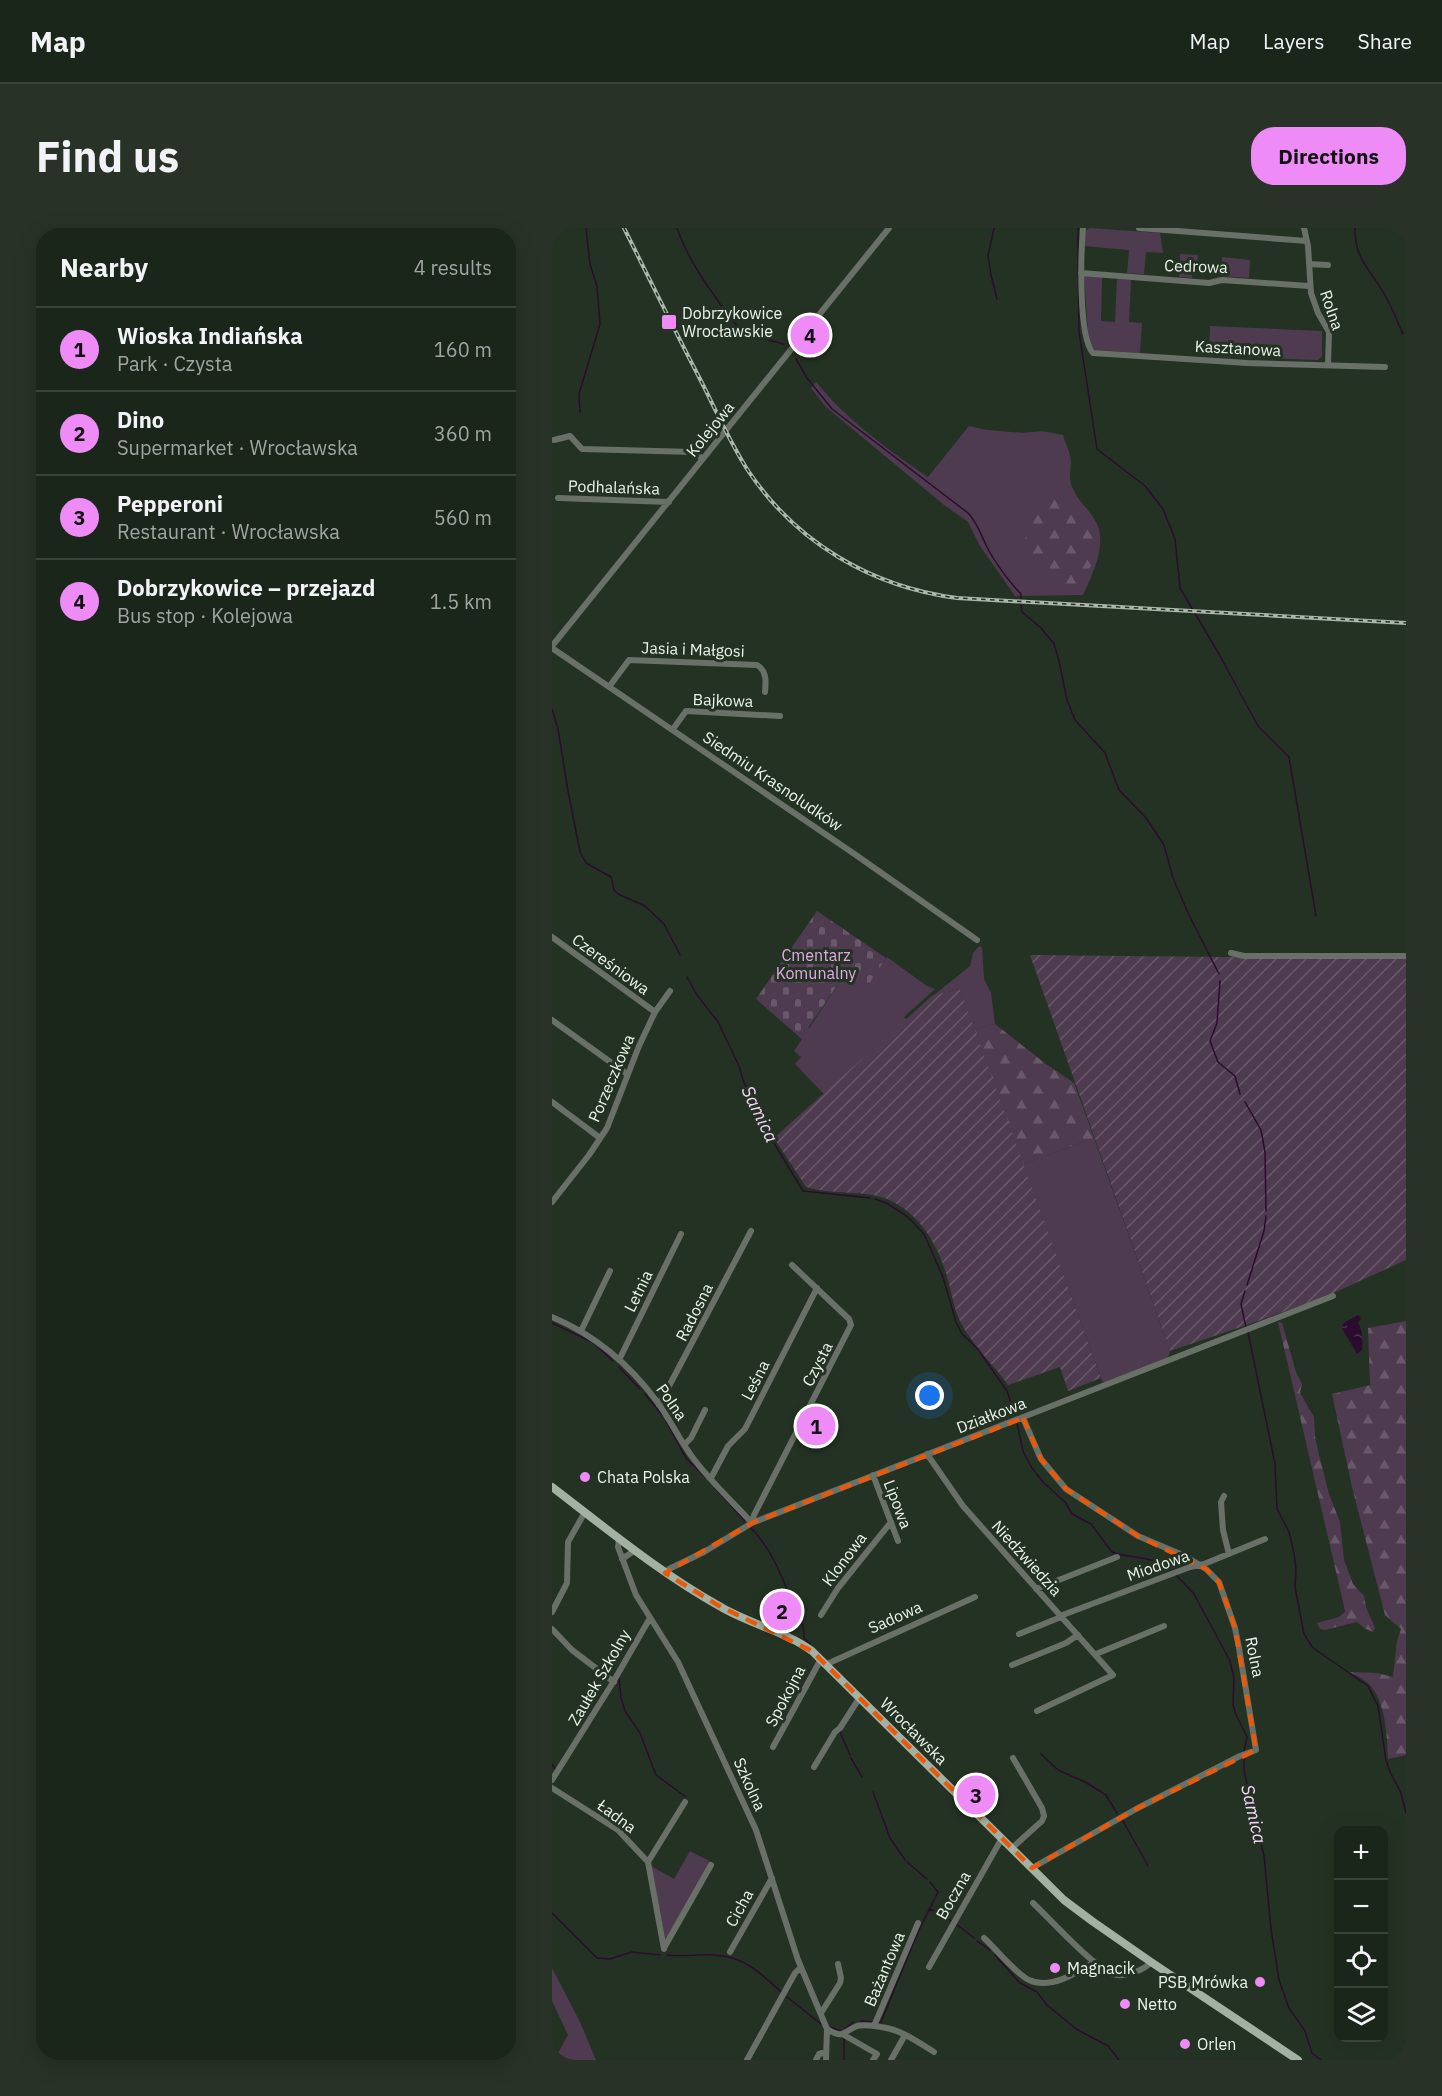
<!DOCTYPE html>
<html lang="en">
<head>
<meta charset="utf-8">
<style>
	:root { --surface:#1b261a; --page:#283227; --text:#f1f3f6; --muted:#a0a5a2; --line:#394339; --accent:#ef8bf7 }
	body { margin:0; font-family:"IBM Plex Sans",sans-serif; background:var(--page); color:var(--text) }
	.controls { position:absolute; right:18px; bottom:18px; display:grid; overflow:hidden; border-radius:12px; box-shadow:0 6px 24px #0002 }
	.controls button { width:54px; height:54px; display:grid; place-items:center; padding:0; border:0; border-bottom:2px solid var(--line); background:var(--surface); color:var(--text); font:30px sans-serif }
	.you { position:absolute; left:378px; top:1168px; width:21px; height:21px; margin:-15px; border:4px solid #fff; border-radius:50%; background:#1a73e8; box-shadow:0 0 0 9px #1a73e833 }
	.badge { display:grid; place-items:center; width:39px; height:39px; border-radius:50%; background:var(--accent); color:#111; font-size:20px; font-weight:700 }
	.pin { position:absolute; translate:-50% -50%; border:3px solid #fff; box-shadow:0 2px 6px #0006 }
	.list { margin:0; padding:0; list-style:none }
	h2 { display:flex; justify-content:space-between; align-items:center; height:78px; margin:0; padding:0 24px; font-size:26px }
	h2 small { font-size:20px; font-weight:400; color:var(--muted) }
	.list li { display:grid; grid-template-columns:39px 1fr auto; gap:18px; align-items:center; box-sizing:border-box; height:84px; padding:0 24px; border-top:2px solid var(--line) }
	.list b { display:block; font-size:22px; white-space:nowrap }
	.list p { margin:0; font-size:20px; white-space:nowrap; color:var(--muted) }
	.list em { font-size:20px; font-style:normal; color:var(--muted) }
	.icon { flex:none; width:33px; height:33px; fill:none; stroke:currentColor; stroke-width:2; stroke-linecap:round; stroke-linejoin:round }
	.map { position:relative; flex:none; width:854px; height:1832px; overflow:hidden; border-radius:24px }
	header { display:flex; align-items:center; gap:36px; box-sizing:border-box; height:84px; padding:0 30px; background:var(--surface); border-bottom:2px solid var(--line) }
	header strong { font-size:28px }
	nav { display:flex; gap:33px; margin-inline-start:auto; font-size:21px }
	.intro { display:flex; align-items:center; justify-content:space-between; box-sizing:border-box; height:144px; padding:0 36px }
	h1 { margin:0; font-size:42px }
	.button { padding:15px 27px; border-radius:24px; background:var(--accent); color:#111; font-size:21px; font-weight:700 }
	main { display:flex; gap:36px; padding:0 36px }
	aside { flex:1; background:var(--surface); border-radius:24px; box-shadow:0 6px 24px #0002 }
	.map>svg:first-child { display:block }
	.grass { fill:#4f3b50 }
	.forest { fill:url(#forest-firs) }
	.cemetery { fill:url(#cemetery-stones) }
	.garden { fill:url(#garden-furrows) }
	.water { fill:url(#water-ripples) }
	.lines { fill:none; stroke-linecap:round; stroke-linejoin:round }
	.stream { stroke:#2c0c2e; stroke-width:1.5 }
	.minor { stroke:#697068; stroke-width:6 }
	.major { stroke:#a2b1a1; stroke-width:8 }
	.rail-casing { stroke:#acb7ab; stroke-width:4 }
	.rail { stroke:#243223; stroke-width:1.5; stroke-dasharray:4.5; stroke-linecap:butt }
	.marked { fill:none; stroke:#e8590c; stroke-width:4.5; stroke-dasharray:12 8; stroke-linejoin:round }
	.poi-dot { fill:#ef8bf7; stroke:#243223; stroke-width:2 }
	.labels { text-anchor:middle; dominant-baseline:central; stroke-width:6; stroke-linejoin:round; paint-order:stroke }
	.street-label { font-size:16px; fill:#ecf5eb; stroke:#243223 }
	.poi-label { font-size:16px; fill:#ecf5eb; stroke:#243223; text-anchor:start }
	.park-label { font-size:16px; fill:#e3aae7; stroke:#243223 }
	.water-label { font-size:18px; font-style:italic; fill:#f7d4f9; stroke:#243223 }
</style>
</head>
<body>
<header>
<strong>Map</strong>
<nav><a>Map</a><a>Layers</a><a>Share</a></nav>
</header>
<div class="intro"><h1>Find us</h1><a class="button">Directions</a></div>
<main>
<aside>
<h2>Nearby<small>4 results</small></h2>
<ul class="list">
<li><span class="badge">1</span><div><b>Wioska Indiańska</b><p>Park · Czysta</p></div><em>160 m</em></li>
<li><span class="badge">2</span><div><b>Dino</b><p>Supermarket · Wrocławska</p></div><em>360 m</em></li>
<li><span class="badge">3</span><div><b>Pepperoni</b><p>Restaurant · Wrocławska</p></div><em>560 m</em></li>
<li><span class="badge">4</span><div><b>Dobrzykowice – przejazd</b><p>Bus stop · Kolejowa</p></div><em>1.5 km</em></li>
</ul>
</aside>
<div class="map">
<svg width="854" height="1832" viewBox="0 0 854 1832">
	<defs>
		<pattern id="forest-firs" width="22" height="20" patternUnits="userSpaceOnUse" patternTransform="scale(1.5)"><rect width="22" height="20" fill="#4f3b50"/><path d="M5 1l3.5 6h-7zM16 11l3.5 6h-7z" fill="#685869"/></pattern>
		<pattern id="cemetery-stones" width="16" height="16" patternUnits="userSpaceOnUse" patternTransform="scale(1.5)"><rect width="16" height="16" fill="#4f3b50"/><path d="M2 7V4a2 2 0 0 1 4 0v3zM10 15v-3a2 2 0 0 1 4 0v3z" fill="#685869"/></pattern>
		<pattern id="garden-furrows" width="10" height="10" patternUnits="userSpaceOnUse" patternTransform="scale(1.5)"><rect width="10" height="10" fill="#4f3b50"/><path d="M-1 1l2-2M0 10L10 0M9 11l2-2" fill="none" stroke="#685869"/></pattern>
		<pattern id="water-ripples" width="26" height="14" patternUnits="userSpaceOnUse" patternTransform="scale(1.5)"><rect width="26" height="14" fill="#2c0c2e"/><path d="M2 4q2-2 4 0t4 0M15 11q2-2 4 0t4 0" fill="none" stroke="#4b304c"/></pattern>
	</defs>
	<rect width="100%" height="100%" fill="#243223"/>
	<path class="grass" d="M538,0L608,5L611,25L594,24L592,46L575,45L577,22L532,18L534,2Z
		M628,26L646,27L644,46L640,45V50L627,49Z
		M670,29L698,32L697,50L669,48Z
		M535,47L549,48L550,50L549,93L563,94L565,51L579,52L577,94L590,95L588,125L544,122L537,117L532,49Z
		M658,98L770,103V128L766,132L657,128Z
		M264,154C294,191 336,222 376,249L417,198L435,202L472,205L489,203L511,207C513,215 519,225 519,234C519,242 517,247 519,256C524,272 538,281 545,296C555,318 540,347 531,367L463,368L428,318L416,294L392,277L274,179L259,160Z
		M427,718L430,719L432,751L439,765L443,796L422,801L408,761L382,767L418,738L421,725Z
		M335,729L375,758L383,761L352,789L355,792L272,866L243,836L249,829L242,823L295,743L298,742L317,755Z
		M542,910L618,1123L616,1130L551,1155L471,936Z
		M138,1623L159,1634L114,1715L99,1638L122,1651Z
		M0,1740L28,1794L44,1832H2L16,1807L0,1773Z"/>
	<path class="forest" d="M500,267L544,304L543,332L528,354L506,364L469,329L477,294Z
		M443,796L494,836L522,855L542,910L471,936L422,801Z
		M854,1093V1527L836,1531C835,1507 834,1476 818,1457C814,1452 804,1448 798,1444L825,1445L841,1449L845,1413L849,1401L833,1387L800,1259L780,1166L818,1157L816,1100Z
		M726,1094L730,1095L744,1144L750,1156L748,1165L762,1189L763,1208L767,1227L777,1266L788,1294L792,1332L801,1356L812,1368L814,1379L823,1400L821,1404L814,1401L805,1394L773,1402L768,1401L765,1395L787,1389L793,1384L792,1378Z"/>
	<path class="cemetery" d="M265,683L334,730L317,756L298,743H295L256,800L258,801L251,812L204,771Z"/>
	<path class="garden" d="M478,727L854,731V1032L775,1068L692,1098L618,1123Z
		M408,761L549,1150L516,1163L508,1139L456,1157C442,1137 421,1118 409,1095C402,1082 400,1066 396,1052C387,1018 368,985 335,971C313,962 280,967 254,959L222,910L381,767Z"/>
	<path class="water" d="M806,1087L809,1090L806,1095C811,1103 811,1113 810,1122L805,1126L789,1099L793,1094Z"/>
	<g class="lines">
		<path class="stream" d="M125,0C134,26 148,48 164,70C171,80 177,92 188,100C200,109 217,112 232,116
			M442,0L436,28L439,47L445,71
			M526,0L527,104L545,221L593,258L611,281L623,311L628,360L667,426L706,498L737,529L764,688
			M803,0C802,31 819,42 833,67C840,79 845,93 851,106
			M244,131L255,150L280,181L416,285C425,294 429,307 435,319C441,332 459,356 469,366V371
			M28,184L27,166L48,96L45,58L38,36L34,0
			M469,377L470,384L489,400L502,416L507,433L515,472L523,492L553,525L567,562L594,590L612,617L621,650L636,685L667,746
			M0,481L6,501L16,563L28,624L34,635L59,649L62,662L66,666L93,678L112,696L128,727
			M135,749L145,767L166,794L187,838L192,855L205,875L214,902L251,963L318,970
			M668,753L665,795L658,813L666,834L683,848L688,866
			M693,874L709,902L713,924L714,983
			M323,971L336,976L356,989L372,1006L391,1049L404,1094L410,1106L425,1120L455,1163L462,1184
			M695,1057L712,1003L714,988
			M693,1063L689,1076L694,1100
			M0,1095L42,1115L61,1133
			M696,1104L723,1236L725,1281L737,1304L742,1325L744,1342L743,1359L752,1406L761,1420L816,1458L826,1478L834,1532L838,1544L849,1565L854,1585
			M67,1139L88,1161
			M93,1166L110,1187
			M114,1193L134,1230L154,1250
			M465,1195L471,1223L480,1240L492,1255L513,1274L520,1286L539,1296L560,1324C578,1331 605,1328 619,1342
			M163,1260L193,1293
			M199,1300C219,1320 231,1349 240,1375C245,1388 253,1395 252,1410L258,1416
			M624,1347L642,1366L678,1433L682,1450L681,1477L684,1487L695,1509L692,1523
			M67,1450L69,1470L73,1483L88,1505L104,1547L134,1569
			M288,1504L298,1527
			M489,1526L506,1542L533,1554L554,1567L565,1585
			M692,1528V1543L712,1628L719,1701L727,1752L737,1780L753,1803L760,1825L769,1832
			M299,1530L310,1549
			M0,1536L3,1541
			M321,1564L338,1610L353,1632
			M571,1593L596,1638
			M355,1634L375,1651
			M377,1681L387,1684L399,1693
			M0,1685L45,1730L58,1731L80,1724L108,1727
			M404,1696L422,1710
			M425,1713L438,1722
			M115,1727C131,1729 146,1726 162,1727C191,1728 209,1745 229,1764
			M443,1727L468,1755L485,1764L495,1777L524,1801L556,1818L567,1832
			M235,1769L269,1796
			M309,1793L321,1794
			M327,1795L329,1794L366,1704L386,1664L378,1654
			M278,1799L289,1803
			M293,1801L301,1794
			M292,1832V1811"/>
		<path class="minor" d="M531,0C529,24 526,109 541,125L695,135L833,139
			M587,0L755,13
			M752,0L756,18L759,65L766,85L777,104L776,137
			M757,36L776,37
			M529,45L657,55L670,52L757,58
			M2,212L18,208L30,221L141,224L151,231
			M6,270L117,274
			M0,418L337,0
			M0,420L301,625L425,712
			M57,459L77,432L205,437C215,443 214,454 213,464
			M121,501L134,483L228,488
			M0,709L103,784
			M679,725L692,728H854
			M0,792L75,846
			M0,874L48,910
			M0,974L37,927L55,900L87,818L103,784L118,763
			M0,1089C43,1107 79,1138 106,1175C119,1193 128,1213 141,1230C158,1253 181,1274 200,1295
			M29,1103L58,1043
			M67,1132L129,1006
			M107,1177L199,1003
			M471,1190L489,1231L514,1261L586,1308L633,1328L654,1341L667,1354L683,1400L687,1420L704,1522L688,1528L584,1581L480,1640
			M132,1217L139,1210L153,1182
			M375,1226L411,1278L561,1447L485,1483
			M321,1247L346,1313
			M159,1250L176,1218L193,1201L265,1060
			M672,1268L669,1274L671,1302L677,1326
			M200,1295L202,1287L299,1097L297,1091L240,1037
			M67,1311L66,1319L84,1367L126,1434L204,1602L246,1732L275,1801L274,1832
			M70,1331L82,1323
			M113,1345L117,1341L152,1324L200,1295L781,1068
			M484,1361L565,1329
			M0,1384L15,1355L16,1314L33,1284
			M269,1387L286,1360L339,1294
			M508,1388L638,1339L652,1336L713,1311
			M0,1401L20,1422L62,1454
			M467,1406L509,1389
			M544,1426L612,1398
			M275,1436L423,1369
			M460,1437L514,1415L526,1407
			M221,1519L269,1431
			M262,1539L283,1504L288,1500L308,1469
			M0,1552L60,1456L98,1390
			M0,1560L66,1602L96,1634L112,1721
			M460,1620L490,1593L492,1588L490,1580L461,1530
			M96,1634L133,1574
			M481,1675C500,1693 539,1737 561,1746C571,1750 593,1742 599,1734
			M432,1710C444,1721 464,1746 477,1752C498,1762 525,1745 542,1734
			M112,1720L159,1637
			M178,1724L220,1650
			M377,1739L450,1610
			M269,1785L288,1755L289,1750L286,1736
			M322,1798L366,1695
			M275,1801C293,1812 291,1803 305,1798C312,1796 322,1798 329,1799C348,1801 366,1814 382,1824
			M292,1807L325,1826L321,1832
			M195,1832L243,1745L249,1739
			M264,1832L267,1826L274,1824
			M339,1832L353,1807"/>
		<path class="major" d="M0,1259C55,1301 108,1345 169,1379C198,1396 232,1403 260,1423L512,1672L540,1693L599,1734L746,1832"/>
		<g class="rail-casing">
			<path id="rail" d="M72,0C97,50 122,101 148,151C164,182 178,215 197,244C245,315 320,359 405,370L854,395"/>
		</g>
		<use href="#rail" class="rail"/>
	</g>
	<path class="marked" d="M471,1190L489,1231L514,1261L586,1308L654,1341L667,1354L683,1400L704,1522L584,1581L480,1640L260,1423L169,1379L113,1345L200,1295Z"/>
	<g class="poi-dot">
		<rect x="109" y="86" width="16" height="16" rx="3"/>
		<circle cx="33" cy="1249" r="6"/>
		<circle cx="503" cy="1740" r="6"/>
		<circle cx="708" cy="1754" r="6"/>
		<circle cx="573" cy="1776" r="6"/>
		<circle cx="633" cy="1816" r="6"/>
	</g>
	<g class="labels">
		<g class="street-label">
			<text transform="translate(644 38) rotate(2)">Cedrowa</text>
			<text transform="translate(780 82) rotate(71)">Rolna</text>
			<text transform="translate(686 120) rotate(3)">Kasztanowa</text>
			<text transform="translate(158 201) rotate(-51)">Kolejowa</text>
			<text transform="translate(62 259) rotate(2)">Podhalańska</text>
			<text transform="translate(141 421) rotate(2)">Jasia i Małgosi</text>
			<text transform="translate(171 472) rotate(2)">Bajkowa</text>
			<text transform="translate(221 553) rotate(34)">Siedmiu Krasnoludków</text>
			<text transform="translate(59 736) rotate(36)">Czereśniowa</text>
			<text transform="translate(59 850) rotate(-67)">Porzeczkowa</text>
			<text transform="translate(86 1063) rotate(-64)">Letnia</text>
			<text transform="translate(142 1084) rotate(-63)">Radosna</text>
			<text transform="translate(265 1136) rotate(-63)">Czysta</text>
			<text transform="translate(203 1152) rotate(-63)">Leśna</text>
			<text transform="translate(120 1174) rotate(55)">Polna</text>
			<text transform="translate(439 1187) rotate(-21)">Działkowa</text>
			<text transform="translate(346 1276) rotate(69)">Lipowa</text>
			<text transform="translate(475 1330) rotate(48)">Niedźwiedzia</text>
			<text transform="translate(292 1331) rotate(-53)">Klonowa</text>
			<text transform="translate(606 1337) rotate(-19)">Miodowa</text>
			<text transform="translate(343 1389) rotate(-24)">Sadowa</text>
			<text transform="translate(703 1429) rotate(79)">Rolna</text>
			<text transform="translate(47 1449) rotate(-60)">Zaułek Szkolny</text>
			<text transform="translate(233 1468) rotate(-62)">Spokojna</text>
			<text transform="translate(362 1503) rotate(45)">Wrocławska</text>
			<text transform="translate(198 1556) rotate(66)">Szkolna</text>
			<text transform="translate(65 1588) rotate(37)">Ładna</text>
			<text transform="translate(401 1667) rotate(-60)">Boczna</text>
			<text transform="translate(187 1680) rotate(-61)">Cicha</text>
			<text transform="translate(332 1741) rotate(-67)">Bażantowa</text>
		</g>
		<g class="poi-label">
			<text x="130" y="85">Dobrzykowice<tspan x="130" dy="18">Wrocławskie</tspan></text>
			<text x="45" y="1249">Chata Polska</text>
			<text x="515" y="1740">Magnacik</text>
			<text x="696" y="1754" text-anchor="end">PSB Mrówka</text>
			<text x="585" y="1776">Netto</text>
			<text x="645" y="1816">Orlen</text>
		</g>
		<g class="park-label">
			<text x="264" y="727">Cmentarz<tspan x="264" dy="18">Komunalny</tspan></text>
		</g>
		<g class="water-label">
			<text transform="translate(208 886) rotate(64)">Samica</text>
			<text transform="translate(702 1586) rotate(77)">Samica</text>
		</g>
	</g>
</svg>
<div class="controls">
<button>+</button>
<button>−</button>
<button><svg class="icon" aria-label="locate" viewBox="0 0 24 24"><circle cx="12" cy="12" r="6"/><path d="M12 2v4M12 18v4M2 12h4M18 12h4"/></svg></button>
<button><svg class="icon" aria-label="layers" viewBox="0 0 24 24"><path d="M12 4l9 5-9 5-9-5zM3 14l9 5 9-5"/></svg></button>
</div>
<div class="you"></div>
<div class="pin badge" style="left:264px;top:1198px">1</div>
<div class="pin badge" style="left:230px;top:1383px">2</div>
<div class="pin badge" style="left:424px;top:1567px">3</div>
<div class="pin badge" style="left:258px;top:107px">4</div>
</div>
</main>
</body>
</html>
